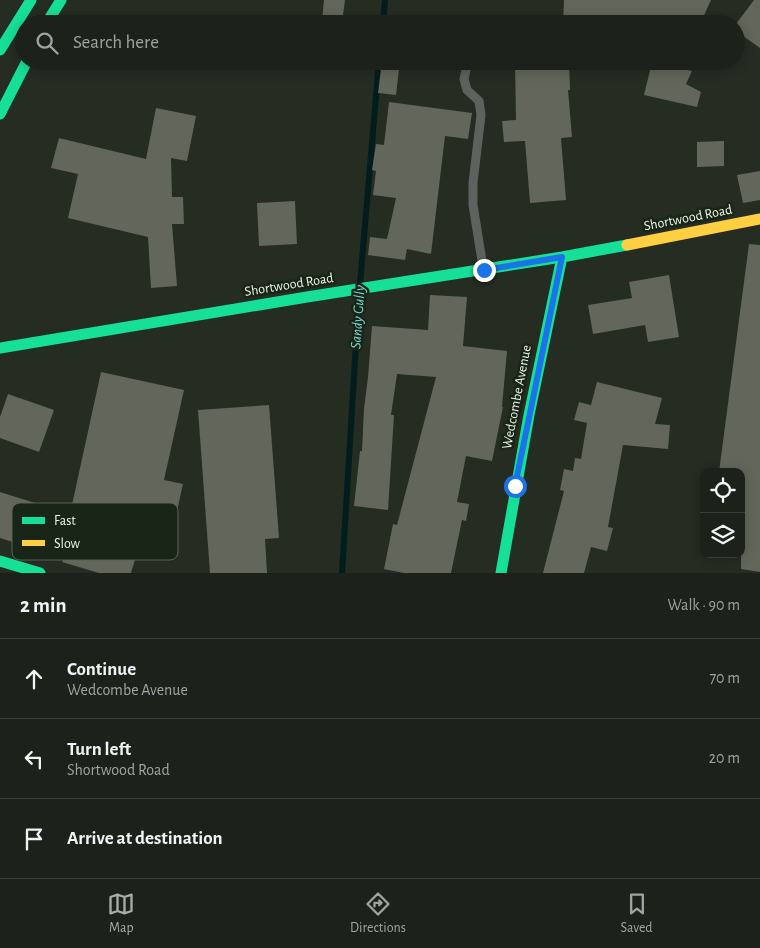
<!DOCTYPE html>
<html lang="en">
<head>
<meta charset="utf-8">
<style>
	:root { --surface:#1c211a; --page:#252923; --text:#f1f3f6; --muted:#a0a3a2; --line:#3a3e39; --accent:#a7aea4 }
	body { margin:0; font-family:"Alegreya Sans",sans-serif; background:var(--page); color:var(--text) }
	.controls { position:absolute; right:15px; bottom:15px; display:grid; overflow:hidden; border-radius:10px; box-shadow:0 2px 12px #0003 }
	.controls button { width:45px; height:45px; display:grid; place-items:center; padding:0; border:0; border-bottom:1px solid var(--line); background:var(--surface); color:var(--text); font:25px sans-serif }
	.stop { position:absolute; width:15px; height:15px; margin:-11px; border:4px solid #1a73e8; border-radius:50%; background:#fff }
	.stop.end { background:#1a73e8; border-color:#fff; box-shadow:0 1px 5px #0008 }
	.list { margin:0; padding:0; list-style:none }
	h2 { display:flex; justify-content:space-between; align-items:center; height:65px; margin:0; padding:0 20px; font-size:21px }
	h2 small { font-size:16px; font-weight:400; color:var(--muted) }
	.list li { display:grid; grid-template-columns:32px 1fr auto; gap:15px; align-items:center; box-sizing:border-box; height:80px; padding:0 20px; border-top:1px solid var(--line) }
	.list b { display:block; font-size:19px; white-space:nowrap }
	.list p { margin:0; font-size:16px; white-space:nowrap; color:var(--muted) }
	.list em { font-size:16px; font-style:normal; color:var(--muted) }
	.icon { flex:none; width:28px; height:28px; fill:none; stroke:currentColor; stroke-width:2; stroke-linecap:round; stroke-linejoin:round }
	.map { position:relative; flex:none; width:760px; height:573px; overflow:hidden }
	.search { position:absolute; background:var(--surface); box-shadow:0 2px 12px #0003; left:15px; right:15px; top:15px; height:55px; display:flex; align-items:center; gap:12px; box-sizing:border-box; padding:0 18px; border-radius:28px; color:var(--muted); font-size:19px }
	.sheet { height:305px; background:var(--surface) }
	nav { display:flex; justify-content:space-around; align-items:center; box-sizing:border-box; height:70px; border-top:1px solid var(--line); background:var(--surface); font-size:14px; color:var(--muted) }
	nav a { display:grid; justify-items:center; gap:2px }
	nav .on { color:var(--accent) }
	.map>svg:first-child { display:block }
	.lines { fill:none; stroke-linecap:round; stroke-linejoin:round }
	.stream { stroke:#031d1d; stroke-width:6 }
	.building { fill:#63665a }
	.lane { stroke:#5d625e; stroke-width:9 }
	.fast { stroke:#16e098; stroke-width:11 }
	.slow { stroke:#ffcf43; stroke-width:11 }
	.route { stroke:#1a73e8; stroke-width:6 }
	.labels { text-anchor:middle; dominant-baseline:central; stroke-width:5; stroke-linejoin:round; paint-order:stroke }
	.street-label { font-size:14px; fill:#edf4ea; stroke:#192516 }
	.water-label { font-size:15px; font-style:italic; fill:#78d7d3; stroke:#192516 }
	.key { fill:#192516; stroke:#596356; stroke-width:1 }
	.key-label { font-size:14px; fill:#edf4ea }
</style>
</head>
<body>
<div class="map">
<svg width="760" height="573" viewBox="0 0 760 573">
	<rect width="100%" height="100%" fill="#252c22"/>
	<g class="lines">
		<path class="stream" d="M383,24L385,0
			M360,284L379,61
			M342,573L359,294"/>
	</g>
	<path class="building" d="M324,0H345L342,23L322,20Z
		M564,0H711L700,24H563Z
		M754,0H760V48L736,31V24Z
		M382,61H400L396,95L378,93Z
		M515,61H569L570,90H568L572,137L561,138L566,200L530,203L525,141L504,142L502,121L516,120Z
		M652,62L692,71L686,84L701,92L697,107L644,95Z
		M389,102L472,113L468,139L445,136L431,254L407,249L405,260L368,255L370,237L387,239L396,198L373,195L376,171L372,170L376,144L384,145Z
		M156,108L196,116L187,161L171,158L172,197H183L184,224H172L177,286L151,288L148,237L68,218L78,174L51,168L59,138L146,159Z
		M724,141V166L697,167V142Z
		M760,171V200L743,203L737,175Z
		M295,201L297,244L259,246L257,203Z
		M749,244L760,245V572L741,569V472H719Z
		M669,275L679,337L648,342L645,325L593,334L588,305L632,298L629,282Z
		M430,295L467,297L463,346L507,351L502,407H503L492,461L466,456L457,502L469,504L466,521L462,520L451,573H404L384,569L393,524L397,525L436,377L397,374L391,415H394L388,510L354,506L360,451H362L364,409L368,377L372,326L428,330Z
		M101,372L184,390L164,480L183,484L173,529L146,523L131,573H99L62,562L64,558L0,538V492L70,514Z
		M597,382L662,398L655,424L670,425L668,449L623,445L608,527L613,528L607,551L591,547L584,573H543L564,491L560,490L564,469L573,471L575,458L581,459L587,423L574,420L579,402L591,405Z
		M8,394L54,410L39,452L0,438V417Z
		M269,405L279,538L265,539L267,573H210L198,410Z"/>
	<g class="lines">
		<path class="lane" d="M468,61L464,79L467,90L479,101L481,115L473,183V205L483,267"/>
		<path class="fast" d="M46,24L61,0
			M0,50L31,0
			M0,114L27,61
			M0,348L307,297L562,257L627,245
			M0,561L40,573
			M501,573L529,415L562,257"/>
		<path class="slow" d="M627,245L760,219"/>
	</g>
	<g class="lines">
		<path class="route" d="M484,270L562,257L515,486"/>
	</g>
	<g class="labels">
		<g class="street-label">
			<text transform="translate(688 218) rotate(-11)">Shortwood Road</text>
			<text transform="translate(289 285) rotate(-9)">Shortwood Road</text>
			<text transform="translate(517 397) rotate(-79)">Wedcombe Avenue</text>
		</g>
		<g class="water-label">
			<text transform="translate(358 317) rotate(-86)">Sandy Gully</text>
		</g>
	</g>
	<rect x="12" y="503" width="166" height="57" rx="8" class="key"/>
	<rect x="22" y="517" width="23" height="7" fill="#16e098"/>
	<rect x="22" y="540" width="23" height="6" fill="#ffcf43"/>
	<g class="key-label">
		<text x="54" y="525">Fast</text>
		<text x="54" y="548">Slow</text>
	</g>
</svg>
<div class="controls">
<button><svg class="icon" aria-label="locate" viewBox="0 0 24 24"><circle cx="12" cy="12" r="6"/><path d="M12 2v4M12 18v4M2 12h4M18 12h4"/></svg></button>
<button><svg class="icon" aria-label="layers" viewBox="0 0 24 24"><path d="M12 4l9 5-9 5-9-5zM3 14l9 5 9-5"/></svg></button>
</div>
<div class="stop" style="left:515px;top:486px"></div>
<div class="stop end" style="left:484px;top:270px"></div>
<div class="search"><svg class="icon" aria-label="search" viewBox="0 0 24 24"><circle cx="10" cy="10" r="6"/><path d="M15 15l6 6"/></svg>Search here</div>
</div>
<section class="sheet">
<h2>2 min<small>Walk · 90 m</small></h2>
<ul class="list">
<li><svg class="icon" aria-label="ahead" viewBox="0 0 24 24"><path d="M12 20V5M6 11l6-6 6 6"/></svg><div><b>Continue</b><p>Wedcombe Avenue</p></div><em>70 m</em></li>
<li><svg class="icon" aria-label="left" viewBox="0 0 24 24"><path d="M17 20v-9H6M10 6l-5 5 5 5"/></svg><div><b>Turn left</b><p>Shortwood Road</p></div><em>20 m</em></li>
<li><svg class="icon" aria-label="arrive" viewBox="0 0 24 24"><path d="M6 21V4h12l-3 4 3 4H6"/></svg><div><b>Arrive at destination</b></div></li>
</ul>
</section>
<nav>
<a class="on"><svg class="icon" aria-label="map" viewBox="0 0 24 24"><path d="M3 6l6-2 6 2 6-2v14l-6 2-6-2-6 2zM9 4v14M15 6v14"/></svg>Map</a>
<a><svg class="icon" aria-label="directions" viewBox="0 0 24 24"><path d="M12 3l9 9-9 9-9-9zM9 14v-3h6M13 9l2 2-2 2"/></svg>Directions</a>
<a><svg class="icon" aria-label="saved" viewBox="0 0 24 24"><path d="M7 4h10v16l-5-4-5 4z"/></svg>Saved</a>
</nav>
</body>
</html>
